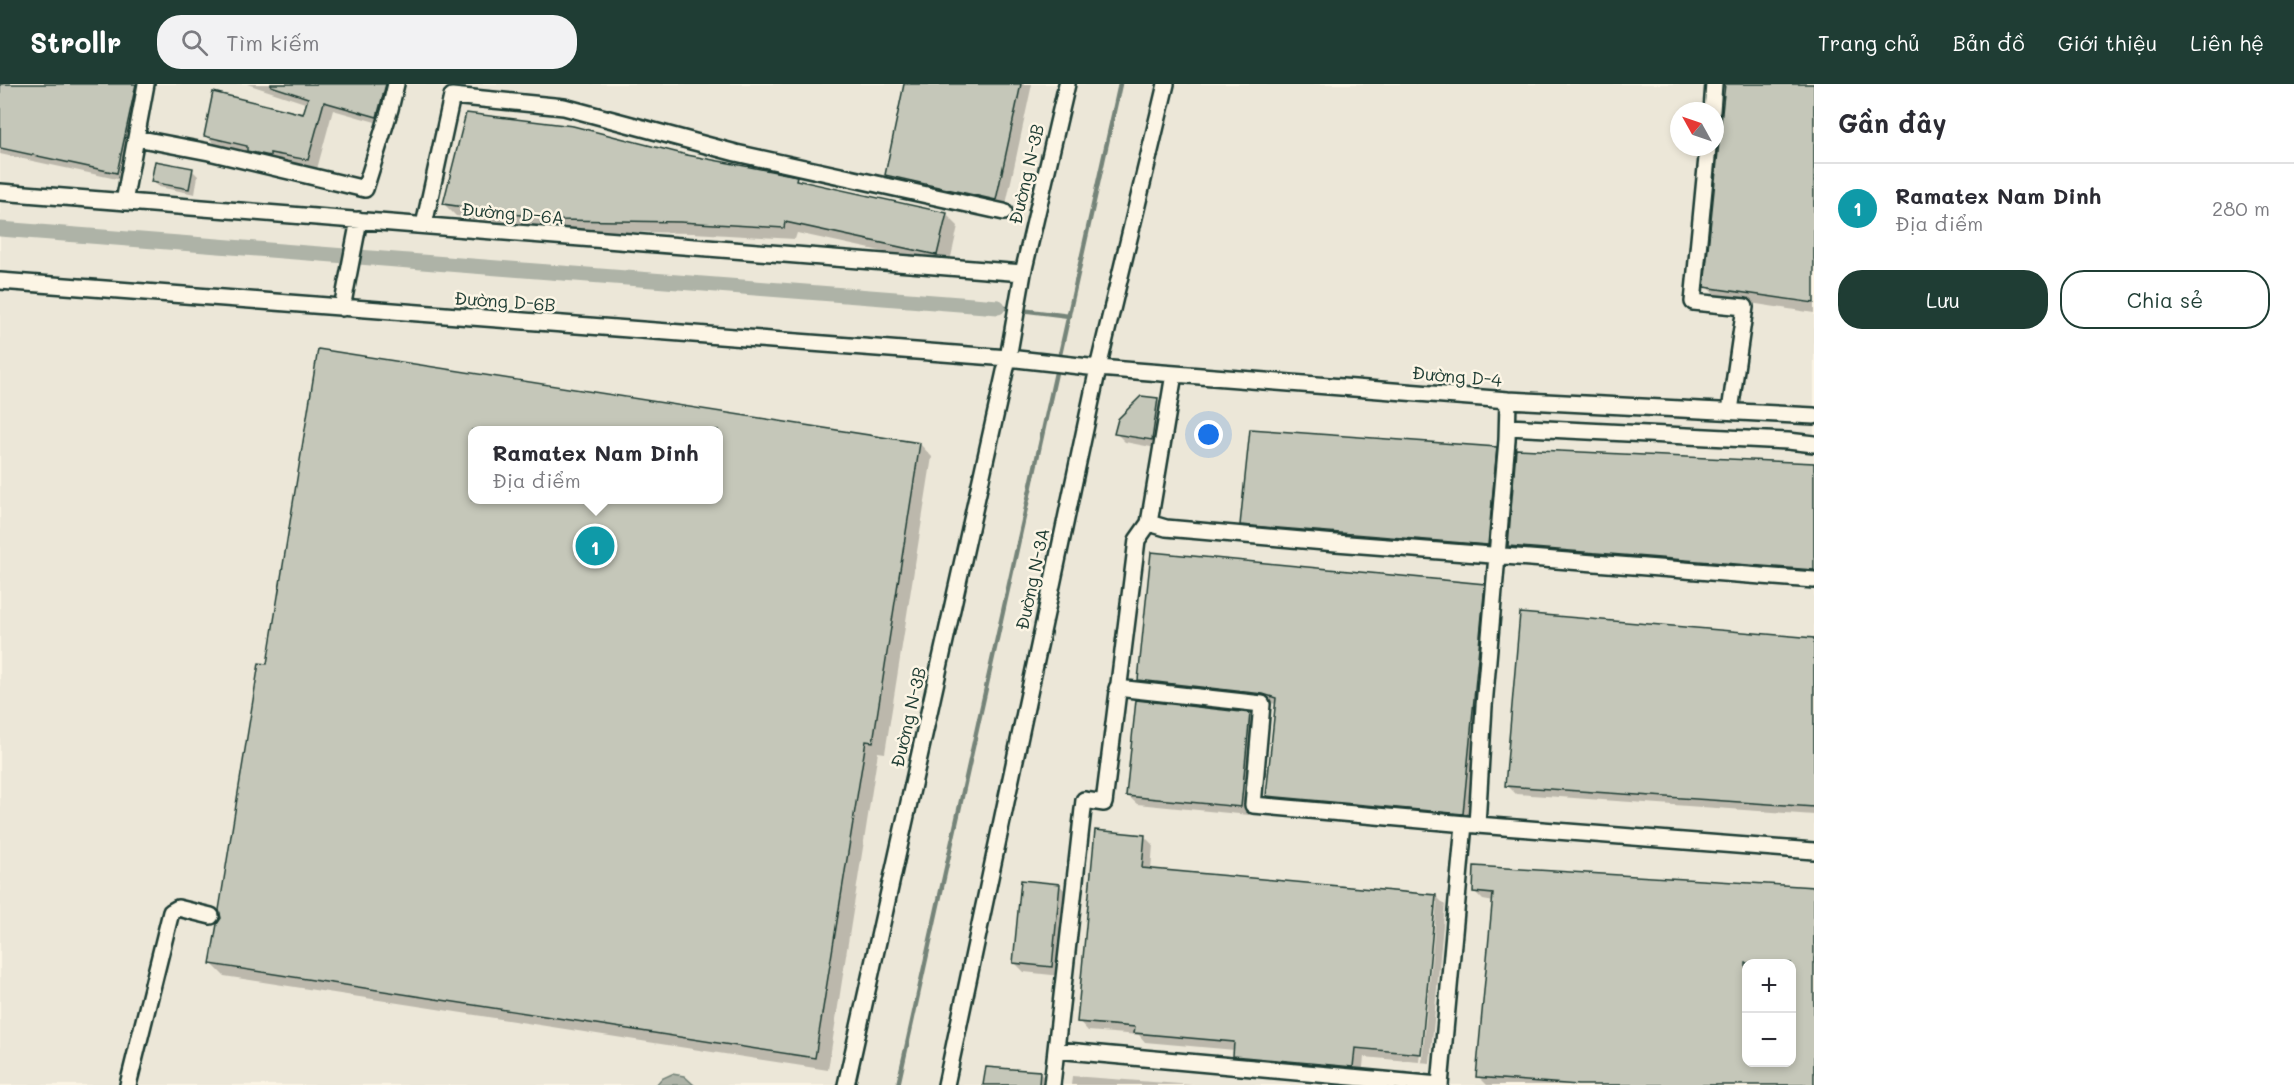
<!DOCTYPE html>
<html lang="vi">
<head>
<meta charset="utf-8">
<style>
	:root { --surface:#fff; --page:#f2f2f3; --text:#2b2b33; --muted:#7c7c81; --line:#e1e1e2; --accent:#1f3d34 }
	body { margin:0; font-family:Mali,sans-serif; background:var(--page); color:var(--text) }
	.controls { position:absolute; right:18px; bottom:18px; display:grid; overflow:hidden; border-radius:12px; box-shadow:0 3px 9px #0003 }
	.controls button { width:54px; height:54px; display:grid; place-items:center; padding:0; border:0; border-bottom:2px solid var(--line); background:var(--surface); color:var(--text); font:30px sans-serif }
	.compass { position:absolute; left:1670px; top:18px; width:54px; height:54px; border-radius:50%; background:var(--surface); box-shadow:0 3px 9px #0003; rotate:310deg }
	.you { position:absolute; left:1209px; top:351px; width:21px; height:21px; margin:-15px; border:4px solid #fff; border-radius:50%; background:#1a73e8; box-shadow:0 0 0 9px #1a73e833 }
	.badge { display:grid; place-items:center; width:39px; height:39px; border-radius:50%; background:var(--accent); color:#fff; font-size:20px; font-weight:700 }
	.pin { position:absolute; translate:-50% -50%; border:3px solid #fff; box-shadow:0 2px 6px #0006 }
	.popup { position:absolute; left:468px; top:342px; width:255px; height:78px; box-sizing:border-box; display:grid; place-content:center; border-radius:12px; background:var(--surface); filter:drop-shadow(0 2px 4px #0005); font-size:20px; white-space:nowrap; color:var(--muted) }
	.popup b { font-size:22px; color:var(--text) }
	.popup::after { content:''; position:absolute; left:50%; top:100%; margin-left:-12px; border:12px solid transparent; border-top-color:var(--surface) }
	.list { margin:0; padding:0; list-style:none }
	h2 { display:flex; justify-content:space-between; align-items:center; height:78px; margin:0; padding:0 24px; font-size:26px }
	h2 small { font-size:20px; font-weight:400; color:var(--muted) }
	.list li { display:grid; grid-template-columns:39px 1fr auto; gap:18px; align-items:center; box-sizing:border-box; height:90px; padding:0 24px; border-top:2px solid var(--line) }
	.list b { display:block; font-size:22px; white-space:nowrap }
	.list p { margin:0; font-size:20px; white-space:nowrap; color:var(--muted) }
	.list em { font-size:20px; font-style:normal; color:var(--muted) }
	.actions { display:flex; gap:12px; padding:18px 24px }
	.actions a { flex:1; padding:14px 0; border:2px solid var(--accent); border-radius:24px; text-align:center; font-size:21px; color:var(--accent) }
	.actions .main { background:var(--accent); color:#fff }
	.icon { flex:none; width:33px; height:33px; fill:none; stroke:currentColor; stroke-width:2; stroke-linecap:round; stroke-linejoin:round }
	.map { position:relative; flex:none; width:1814px; height:1001px; overflow:hidden }
	header { display:flex; align-items:center; gap:36px; box-sizing:border-box; height:84px; padding:0 30px; background:var(--accent); color:#fff }
	header strong { font-size:28px }
	nav { display:flex; gap:33px; margin-inline-start:auto; font-size:21px }
	.search { width:420px; height:54px; background:var(--page); display:flex; align-items:center; gap:15px; box-sizing:border-box; padding:0 21px; border-radius:24px; color:var(--muted); font-size:22px }
	main { display:flex }
	aside { flex:1; background:var(--surface) }
	.map>svg:first-child { display:block }
	.built { fill:#ece7d8; fill-rule:evenodd }
	.water { fill:#aeb3a7; stroke:#758479; stroke-width:1.5 }
	.shadow { fill:#0003; fill-rule:evenodd }
	.lines { fill:none; stroke-linecap:round; stroke-linejoin:round }
	.stream { stroke:#758479; stroke-width:4.5 }
	.canal { stroke:#aeb3a7; stroke-width:15 }
	.building { fill:#c5c7b9; stroke:#1f3d34; stroke-width:1.5; fill-rule:evenodd }
	.minor-casing { stroke:#1f3d34; stroke-width:20 }
	.minor { stroke:#fcf5e5; stroke-width:15 }
	.labels { text-anchor:middle; dominant-baseline:central; stroke-width:5; stroke-linejoin:round; paint-order:stroke }
	.street-label { font-size:18px; fill:#1f3d34; stroke:#fcf5e5 }
</style>
</head>
<body>
<header>
<strong>Strollr</strong>
<div class="search"><svg class="icon" aria-label="search" viewBox="0 0 24 24"><circle cx="10" cy="10" r="6"/><path d="M15 15l6 6"/></svg>Tìm kiếm</div>
<nav><a>Trang chủ</a><a>Bản đồ</a><a>Giới thiệu</a><a>Liên hệ</a></nav>
</header>
<main>
<div class="map">
<svg width="1814" height="1001" viewBox="0 0 1814 1001">
	<rect width="100%" height="100%" fill="#fcf5e5"/>
	<filter id="ink" filterUnits="userSpaceOnUse"><feTurbulence type="fractalNoise" baseFrequency=".0167" numOctaves="2"/><feDisplacementMap in="SourceGraphic" scale="12" xChannelSelector="R" yChannelSelector="G"/><feConvolveMatrix kernelMatrix="1 2 1 2 8 2 1 2 1" color-interpolation-filters="sRGB"/></filter>
	<g filter="url(#ink)">
		<path class="built" d="M0,0H1814V1001H0ZM1679,27H1715V63H1679ZM472,346H718V416H472ZM1746,880H1792V978H1746Z"/>
		<path class="water" d="M672,990L684,992L694,1001H656L661,995Z"/>
		<path class="shadow" d="M0,0H148L126,97L0,70Z
			M247,0H399L386,41L333,26L317,85L279,77L278,81L258,76L251,69L215,60L206,51L304,32L308,20Z
			M906,0H1032L1005,125L896,100L887,91Z
			M1728,0H1814V229L1718,214L1706,202Z
			M686,72L796,94L801,99L946,130L958,142L949,182L797,149L795,155L693,149L570,147L456,132L444,120Z
			M192,86L198,92L195,110L159,103L153,97Z
			M319,267L920,360L932,373L885,669L878,668L828,986L224,892L212,880L222,834L269,582ZM472,346H718V416H472Z
			M1157,315L1166,324L1161,365L1125,358L1116,349Z
			M1496,365L1505,374L1497,469L1251,449L1242,440Z
			M1814,381V495L1518,471L1509,462Z
			M1484,501L1493,510L1471,738L1277,721L1267,712L1277,620L1148,605L1139,596Z
			M1814,556V731L1516,710L1507,701Z
			M1250,630L1259,639L1249,731L1137,720L1127,711Z
			M1144,752L1153,761L1151,786L1436,812L1445,821L1430,979L1364,973L1362,992L1243,981L1234,972L1235,966L1145,958L1139,951L1088,947L1079,937ZM1434,818H1437L1422,978H1419Z
			M1059,801L1069,810L1061,892L1024,888L1015,879Z
			M1814,804V1001H1487L1478,992L1494,818L1483,816L1474,807ZM1746,880H1792V978H1746Z
			M1039,988L1051,1001H984Z
			M1072,992L1193,1001H1071Z"/>
		<g class="lines">
			<path class="stream" d="M998,223L1069,232
				M898,1001L1120,0"/>
			<path class="canal" d="M0,145L998,223"/>
		</g>
		<path class="building" d="M0,0H136L117,89L0,64Z
			M271,0H386L377,33L324,18L308,76L270,69V72L247,67V62L204,52L213,8L303,30L308,14L271,2Z
			M904,0H1021L996,116L885,91Z
			M1725,0H1814V219L1704,203Z
			M466,29L573,42L687,71L797,92L796,96L947,129L937,171L785,138L784,144L680,138L557,136L443,120Z
			M155,77L193,84L189,105L151,98Z
			M318,265L920,359L873,658L866,657L815,974L210,880L217,840L221,834L219,826L259,579L267,580ZM472,346H718V416H472Z
			M1141,312L1158,314L1152,356L1114,350L1118,335Z
			M1250,345L1497,363L1488,461L1240,441Z
			M1516,365L1814,379V486L1508,462Z
			M1151,468L1485,500L1463,730L1266,712L1276,614L1263,610L1138,596Z
			M1520,529L1814,554V723L1505,702Z
			M1136,616L1250,629L1241,723L1126,712Z
			M1095,746L1145,751L1142,784L1436,811L1421,970L1355,964L1353,983L1233,972L1234,958L1134,949L1135,943L1077,938Z
			M1474,782L1814,803V1001H1578L1476,993L1493,810L1473,808ZM1746,879H1791V978H1746Z
			M1021,796L1060,800L1052,883L1013,879Z
			M986,983L1040,987L1039,1001H983Z"/>
		<g class="lines">
			<g class="minor-casing">
				<path id="minor" d="M1712,27L1714,0
					M136,54L146,0
					M1708,63L1693,218L1745,223L1730,327
					M0,108L1023,189
					M124,118L136,54L209,68L365,105L390,25L396,0
					M424,141L452,12L564,23L736,69L1004,128
					M0,197L1008,274L1098,284L1508,316L1814,332
					M342,224L359,136
					M1508,316L1507,356L1484,622L1477,741L1814,767
					M1508,343L1788,357L1814,360
					M1149,439L1166,444L1336,459L1814,496
					M1117,604L1262,620L1253,721L1477,741
					M1056,966L1439,1001
					M128,1001L171,828L178,824L211,832
					M846,1001L1008,274L1023,189L1067,0
					M946,1001L1098,284L1166,0
					M1052,1001L1084,716L1104,719L1137,456L1149,439L1174,290
					M1440,1001L1464,740"/>
			</g>
			<use href="#minor" class="minor"/>
		</g>
	</g>
	<g class="labels">
		<g class="street-label">
			<text transform="translate(1026 90) rotate(-77)">Đường N-3B</text>
			<text transform="translate(513 129) rotate(5)">Đường D-6A</text>
			<text transform="translate(505 217) rotate(4)">Đường D-6B</text>
			<text transform="translate(1457 292) rotate(5)">Đường D-4</text>
			<text transform="translate(1032 495) rotate(-78)">Đường N-3A</text>
			<text transform="translate(908 633) rotate(-77)">Đường N-3B</text>
		</g>
	</g>
</svg>
<div class="controls">
<button>+</button>
<button>−</button>
</div>
<svg class="compass" viewBox="-18 -18 36 36"><path d="M0-13l5 13h-10z" fill="#e53935"/><path d="M0 13l5-13h-10z" fill="#7c7c81"/></svg>
<div class="you"></div>
<div class="pin badge" style="left:595px;top:462px;background:#0f9aa8">1</div>
<div class="popup"><b>Ramatex Nam Dinh</b>Địa điểm</div>
</div>
<aside>
<h2>Gần đây<small></small></h2>
<ul class="list">
<li><span class="badge" style="background:#0f9aa8">1</span><div><b>Ramatex Nam Dinh</b><p>Địa điểm</p></div><em>280 m</em></li>
</ul>
<div class="actions"><a class="main">Lưu</a><a>Chia sẻ</a></div>
</aside>
</main>
</body>
</html>
